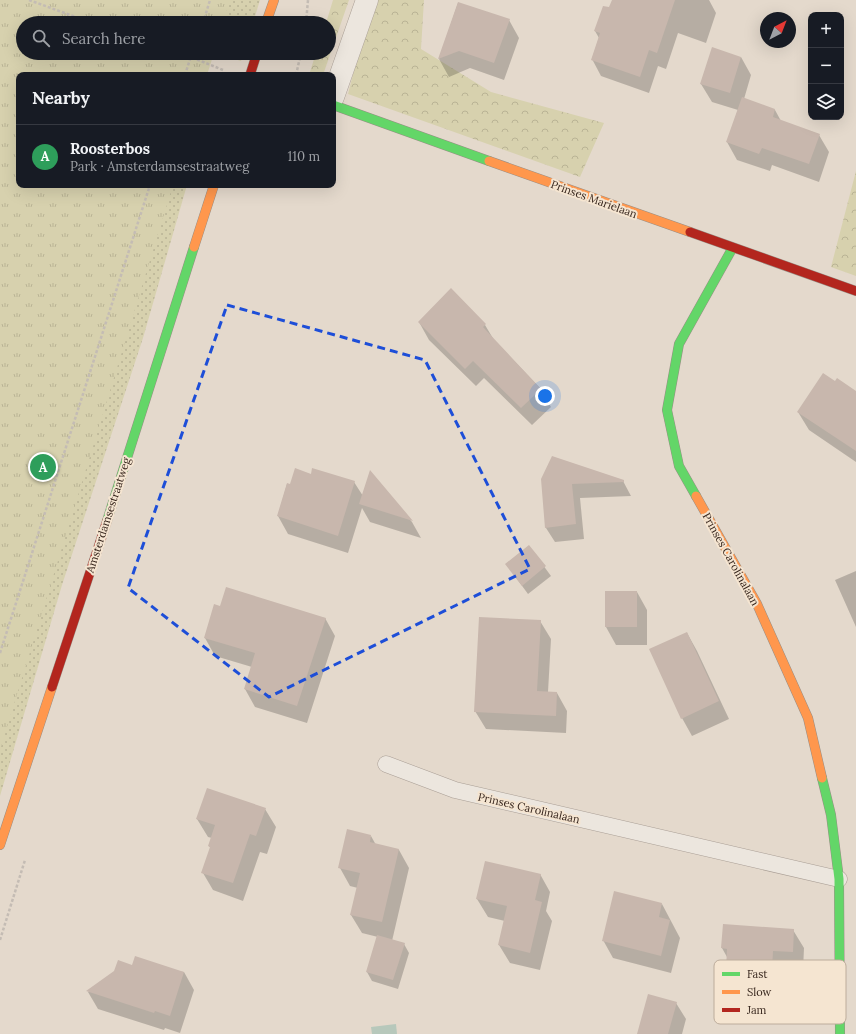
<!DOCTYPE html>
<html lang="en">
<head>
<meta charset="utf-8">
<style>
	:root { --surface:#171b24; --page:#242831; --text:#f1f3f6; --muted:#9ea1a6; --line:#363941; --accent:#74655a }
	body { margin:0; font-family:Lora,serif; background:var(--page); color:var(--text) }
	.controls { position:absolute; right:12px; top:12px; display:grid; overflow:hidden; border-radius:8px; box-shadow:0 4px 16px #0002 }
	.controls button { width:36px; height:36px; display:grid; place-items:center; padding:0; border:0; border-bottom:1px solid var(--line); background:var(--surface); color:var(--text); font:20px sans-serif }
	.compass { position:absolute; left:760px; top:12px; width:36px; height:36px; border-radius:50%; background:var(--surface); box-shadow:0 4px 16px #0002; rotate:42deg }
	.you { position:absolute; left:545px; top:396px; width:14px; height:14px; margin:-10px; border:3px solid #fff; border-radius:50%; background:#1a73e8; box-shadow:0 0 0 6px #1a73e833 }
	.badge { display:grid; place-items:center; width:26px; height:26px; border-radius:50%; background:var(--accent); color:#fff; font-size:13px; font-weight:700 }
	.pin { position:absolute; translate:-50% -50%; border:2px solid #fff; box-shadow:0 1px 4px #0006 }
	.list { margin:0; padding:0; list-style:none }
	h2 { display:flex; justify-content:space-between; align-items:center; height:52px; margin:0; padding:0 16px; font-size:17px }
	h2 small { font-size:13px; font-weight:400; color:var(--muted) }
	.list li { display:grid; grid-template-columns:26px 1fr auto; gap:12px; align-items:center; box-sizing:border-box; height:64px; padding:0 16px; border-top:1px solid var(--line) }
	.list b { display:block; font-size:15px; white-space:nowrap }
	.list p { margin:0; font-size:13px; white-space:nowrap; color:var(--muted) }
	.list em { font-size:13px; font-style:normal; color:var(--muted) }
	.icon { flex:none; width:22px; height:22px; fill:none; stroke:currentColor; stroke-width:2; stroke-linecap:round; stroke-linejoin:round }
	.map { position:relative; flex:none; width:856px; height:1034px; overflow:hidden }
	.search { position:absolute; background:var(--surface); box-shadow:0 4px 16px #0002; left:16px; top:16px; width:320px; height:44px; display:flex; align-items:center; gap:10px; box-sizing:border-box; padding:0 14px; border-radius:22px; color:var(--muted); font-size:15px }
	.panel { position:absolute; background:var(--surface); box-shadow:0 4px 16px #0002; left:16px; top:72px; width:320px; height:116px; border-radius:8px }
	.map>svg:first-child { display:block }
	.grass { fill:url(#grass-dots) }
	.forest { fill:url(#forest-crowns) }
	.park { fill:url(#park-tufts) }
	.water { fill:#b7c8bb }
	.shadow { fill:#0003 }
	.building { fill:#c8b7ad }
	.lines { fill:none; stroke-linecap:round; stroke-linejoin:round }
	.lane-casing { stroke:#a99e95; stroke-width:17 }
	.street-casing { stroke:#a99e95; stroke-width:23 }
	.fast-casing { stroke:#988e85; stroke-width:10 }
	.slow-casing { stroke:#988e85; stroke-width:10 }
	.jam-casing { stroke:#988e85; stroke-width:10 }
	.path { stroke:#c4bcb4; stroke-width:2.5; stroke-dasharray:3 2; stroke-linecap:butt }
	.lane { stroke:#ece6de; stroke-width:16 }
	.street { stroke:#ece6de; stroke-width:22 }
	.fast { stroke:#63d668; stroke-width:9 }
	.slow { stroke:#ff974d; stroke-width:9 }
	.jam { stroke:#b3261e; stroke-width:9 }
	.marked { fill:none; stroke:#1d4ed8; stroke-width:3; stroke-dasharray:8 5; stroke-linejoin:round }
	.labels { text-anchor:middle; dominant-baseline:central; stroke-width:4; stroke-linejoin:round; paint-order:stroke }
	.street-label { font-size:11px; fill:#37261d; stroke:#f5e5d1 }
	.key { fill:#f5e5d1; stroke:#bcac9b; stroke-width:1 }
	.key-label { font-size:11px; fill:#37261d }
</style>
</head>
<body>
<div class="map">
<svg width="856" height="1034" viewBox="0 0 856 1034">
	<defs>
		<pattern id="grass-dots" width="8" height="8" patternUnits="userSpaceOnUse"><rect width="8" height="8" fill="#d7d1ae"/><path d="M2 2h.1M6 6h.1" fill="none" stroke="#b9b395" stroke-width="1.8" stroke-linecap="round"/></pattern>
		<pattern id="forest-crowns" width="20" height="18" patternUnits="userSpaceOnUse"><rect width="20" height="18" fill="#d7d1ae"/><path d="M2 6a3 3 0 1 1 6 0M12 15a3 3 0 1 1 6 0" fill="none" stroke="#b9b395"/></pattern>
		<pattern id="park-tufts" width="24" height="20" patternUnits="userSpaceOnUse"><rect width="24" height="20" fill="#d7d1ae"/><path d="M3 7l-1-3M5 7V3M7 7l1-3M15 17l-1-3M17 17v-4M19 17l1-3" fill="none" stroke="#b9b395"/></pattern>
	</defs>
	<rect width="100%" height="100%" fill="#e4d9cc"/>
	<path class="grass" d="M215,0H260L253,23H208Z
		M216,53H243L241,61Z
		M157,185H187L143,338L62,585L0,796V679Z"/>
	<path class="forest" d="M333,0H349L323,75H309L316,53H329V23H326Z
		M372,0H424L421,49L491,92L604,123L580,177L348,94Z
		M856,171V276L831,267Z"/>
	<path class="park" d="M0,0H230L223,23H23V53H214L207,75H19V185H173L0,750Z"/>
	<path class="water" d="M396,1024L397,1034H372L371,1027Z"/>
	<path class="shadow" d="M613,0H709L716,13L706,43L678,33L666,69L658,66L649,93L601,76L592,59L599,38L595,31L610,8Z
		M458,3L509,20L519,38L504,80L470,68L449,77L439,59Z
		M741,57L751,75L744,99L775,110L781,121L819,135L829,152L819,182L772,165L770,171L737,160L727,142L738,110L712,102L701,84Z
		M419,322L485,325L494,340L541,389L551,407L532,425L484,378L476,386L429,340Z
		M836,382L856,392V462L809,430L798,412Z
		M370,472L412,522L421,538L370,522L362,508L348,553L288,534L278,516L287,484L291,485L312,475L354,482L363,496Z
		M542,479L623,481L631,496L580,498L584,539L555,542L546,528Z
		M529,546L551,576L528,594L506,564Z
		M856,571V627L835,580Z
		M637,592L647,610V645H616L606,627Z
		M221,608L325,618L335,636L307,723L255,707L245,689L252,667L215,656L205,638Z
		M540,621L551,639L548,692L557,693L567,711L566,733L486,729L475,711Z
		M687,633L697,651L729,719L692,736L682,718Z
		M265,809L276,827L267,854L260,852L243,901L213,890L203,873L211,849L209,846L212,838L208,837L197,819Z
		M371,836L376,845L399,850L409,868L392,941L404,944L409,953L398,989L372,981L367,972L378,937L362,933L351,915L358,888L350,886L340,868Z
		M540,874L550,892L546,911L552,921L540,970L510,963L499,945L505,921L488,917L477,899Z
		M662,904L680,938L671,973L613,958L603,940Z
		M724,926L793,930L804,948L803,970L783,969L782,982L786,989L784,1019L748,1016L737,998V987L727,969V957L722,948Z
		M133,966L184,972L194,990L180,1033L165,1028L164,1030L98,1009L88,992Z
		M676,1003L686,1019L682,1034H639Z"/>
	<path class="building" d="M612,0H675L657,53L649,50L640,77L591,60L600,33L594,31L603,6L609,7Z
		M458,2L510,19L494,63L459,51L438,59Z
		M712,47L741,57L730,93L700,84Z
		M742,97L775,109L773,117L820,134L809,164L762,148L759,154L726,142Z
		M451,288L486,324L483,327L541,389L521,408L473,361L465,369L418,322Z
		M823,373L835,381L837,378L856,391V451L797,412Z
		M552,456L624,480V482L572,484L576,524L545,528L541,479Z
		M295,468L311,474L312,468L355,481L338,536L277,516L287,483L290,484Z
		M370,470L413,521L359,504Z
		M529,545L546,566L522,586L505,564Z
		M226,587L326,618L297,706L244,689L255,653L204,638L214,604L220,606Z
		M605,591H637V627H605Z
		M479,617L541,620L537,691L557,692L556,716L474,712Z
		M687,632L719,701L681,719L649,649Z
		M207,788L266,808L256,836L250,834L233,883L201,873L210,847L208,846L215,825L196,819Z
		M347,829L371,835L370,842L399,849L382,922L350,915L360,873L338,868Z
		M485,861L541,874L535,900L542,902L530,953L498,945L507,906L476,899Z
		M614,891L662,903L659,917L670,920L661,956L602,941Z
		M723,924L794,929L793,952L773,951L772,970H776L774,1002L736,999L738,971L726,970L727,949L721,948Z
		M377,935L405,943L393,980L366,972Z
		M135,956L184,972L170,1016L155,1011L154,1013L86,991L114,971L118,960L132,965Z
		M648,994L677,1002L668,1034H637Z"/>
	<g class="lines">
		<g class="lane-casing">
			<path id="lane" d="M386,764L455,790L839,879"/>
		</g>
		<g class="street-casing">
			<path id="street" d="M333,97L367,0"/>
		</g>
		<g class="fast-casing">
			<path id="fast" d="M333,105L489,161
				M696,496L679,466L667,410L679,344L732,249
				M107,521L194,247
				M822,778L831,815L839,879L840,1034"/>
		</g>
		<g class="slow-casing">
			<path id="slow" d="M266,23L274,0
				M489,161L690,232
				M194,247L214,185
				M696,496L757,604L808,718L822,778
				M0,845L52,687"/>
		</g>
		<g class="jam-casing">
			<path id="jam" d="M250,75L257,53
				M690,232L856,291
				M52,687L107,521"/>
		</g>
		<path class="path" d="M29,0L92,23
			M203,23L210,0
			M306,23L308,0
			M173,53L191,57L223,70
			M185,75L192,53
			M296,75L301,53
			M0,653L150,185
			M0,940L25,860"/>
		<use href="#lane" class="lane"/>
		<use href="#street" class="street"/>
		<use href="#fast" class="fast"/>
		<use href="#slow" class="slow"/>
		<use href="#jam" class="jam"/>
	</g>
	<path class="marked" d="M227,305L425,360L530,569L269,697L128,588Z"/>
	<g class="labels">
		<g class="street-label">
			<text transform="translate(594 199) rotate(20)">Prinses Marielaan</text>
			<text transform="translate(108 515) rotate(-72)">Amsterdamsestraatweg</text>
			<text transform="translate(731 559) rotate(61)">Prinses Carolinalaan</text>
			<text transform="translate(529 808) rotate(13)">Prinses Carolinalaan</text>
		</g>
	</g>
	<rect x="714" y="960" width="132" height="64" rx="6" class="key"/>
	<rect x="722" y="972" width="18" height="4" fill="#63d668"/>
	<rect x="722" y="990" width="18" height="4" fill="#ff974d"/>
	<rect x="722" y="1008" width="18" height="4" fill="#b3261e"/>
	<g class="key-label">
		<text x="747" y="978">Fast</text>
		<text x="747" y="996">Slow</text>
		<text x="747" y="1014">Jam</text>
	</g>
</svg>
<div class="controls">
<button>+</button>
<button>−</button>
<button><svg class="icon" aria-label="layers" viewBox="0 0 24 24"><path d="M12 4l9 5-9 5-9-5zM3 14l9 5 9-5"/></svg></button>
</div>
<svg class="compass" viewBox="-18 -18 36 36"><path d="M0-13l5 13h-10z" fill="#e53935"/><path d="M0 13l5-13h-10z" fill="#9ea1a6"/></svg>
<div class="you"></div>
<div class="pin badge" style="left:43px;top:467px;background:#2e9e5b">A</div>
<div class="search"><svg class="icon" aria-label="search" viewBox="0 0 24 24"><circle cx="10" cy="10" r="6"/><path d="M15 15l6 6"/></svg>Search here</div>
<section class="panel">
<h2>Nearby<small></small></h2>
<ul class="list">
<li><span class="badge" style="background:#2e9e5b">A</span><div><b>Roosterbos</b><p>Park · Amsterdamsestraatweg</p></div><em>110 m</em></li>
</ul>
</section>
</div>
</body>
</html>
